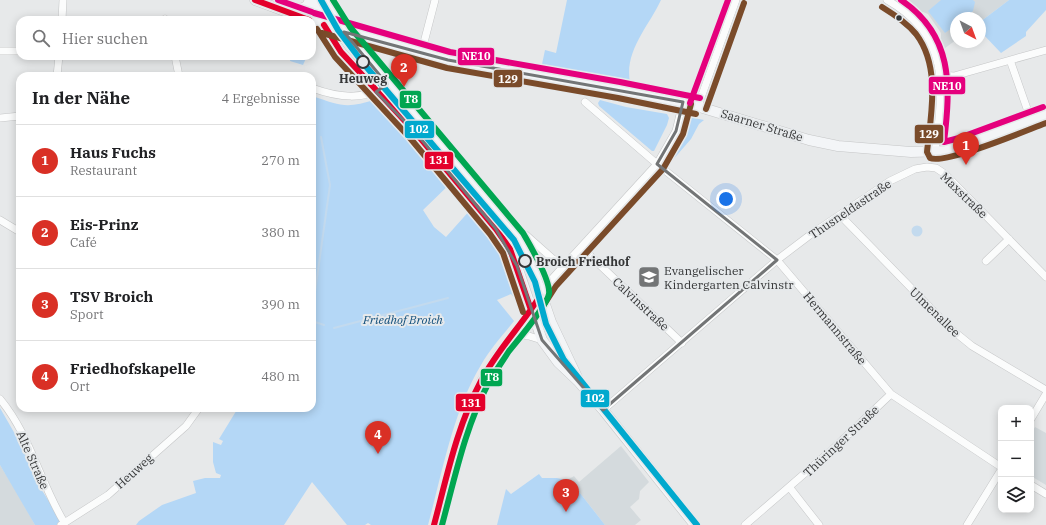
<!DOCTYPE html>
<html lang="de">
<head>
<meta charset="utf-8">
<style>
	:root { --surface:#fff; --page:#f6f6f6; --text:#202124; --muted:#757577; --line:#e0e0e0; --accent:#d93025 }
	body { margin:0; font-family:"IBM Plex Serif",serif; background:var(--page); color:var(--text) }
	.controls { position:absolute; right:12px; bottom:12px; display:grid; overflow:hidden; border-radius:8px; box-shadow:0 2px 10px #0003 }
	.controls button { width:36px; height:36px; display:grid; place-items:center; padding:0; border:0; border-bottom:1px solid var(--line); background:var(--surface); color:var(--text); font:20px sans-serif }
	.compass { position:absolute; left:950px; top:12px; width:36px; height:36px; border-radius:50%; background:var(--surface); box-shadow:0 2px 10px #0003; rotate:139deg }
	.you { position:absolute; left:726px; top:199px; width:14px; height:14px; margin:-10px; border:3px solid #fff; border-radius:50%; background:#1a73e8; box-shadow:0 0 0 6px #1a73e833 }
	.badge { display:grid; place-items:center; width:26px; height:26px; border-radius:50%; background:var(--accent); color:#fff; font-size:13px; font-weight:700 }
	.pin { position:absolute; translate:-50% -33px; filter:drop-shadow(0 1px 2px #0008) }
	.pin::after { content:''; position:absolute; top:21px; width:14px; height:12px; background:inherit; clip-path:polygon(0 0,100% 0,50% 100%) }
	.list { margin:0; padding:0; list-style:none }
	h2 { display:flex; justify-content:space-between; align-items:center; height:52px; margin:0; padding:0 16px; font-size:17px }
	h2 small { font-size:13px; font-weight:400; color:var(--muted) }
	.list li { display:grid; grid-template-columns:26px 1fr auto; gap:12px; align-items:center; box-sizing:border-box; height:72px; padding:0 16px; border-top:1px solid var(--line) }
	.list b { display:block; font-size:15px; white-space:nowrap }
	.list p { margin:0; font-size:13px; white-space:nowrap; color:var(--muted) }
	.list em { font-size:13px; font-style:normal; color:var(--muted) }
	.icon { flex:none; width:22px; height:22px; fill:none; stroke:currentColor; stroke-width:2; stroke-linecap:round; stroke-linejoin:round }
	.map { position:relative; flex:none; width:1046px; height:525px; overflow:hidden }
	.search { position:absolute; background:var(--surface); box-shadow:0 2px 10px #0003; left:16px; top:16px; width:300px; height:44px; display:flex; align-items:center; gap:10px; box-sizing:border-box; padding:0 14px; border-radius:12px; color:var(--muted); font-size:15px }
	.panel { position:absolute; background:var(--surface); box-shadow:0 2px 10px #0003; left:16px; top:72px; width:300px; height:340px; border-radius:12px }
	.map>svg:first-child { display:block }
	.built { fill:#d4dadd }
	.green { fill:#b4d7f6 }
	.water { fill:#c3daee }
	.lines { fill:none; stroke-linecap:round; stroke-linejoin:round }
	.stream { stroke:#c3daee; stroke-width:2 }
	.minor-casing { stroke:#c5c6c7; stroke-width:8 }
	.secondary-casing { stroke:#c5c6c7; stroke-width:11 }
	.minor { stroke:#fbfcfc; stroke-width:7 }
	.secondary { stroke:#f3f5f7; stroke-width:10 }
	.tram { stroke:#d0d0d0; stroke-width:1 }
	.bus-1-casing { stroke:#e6e9eb; stroke-width:9 }
	.bus-2-casing { stroke:#e6e9eb; stroke-width:9 }
	.bus-3-casing { stroke:#e6e9eb; stroke-width:9 }
	.bus-4-casing { stroke:#e6e9eb; stroke-width:9 }
	.bus-1 { stroke:#e4002b; stroke-width:6 }
	.bus-2 { stroke:#7a4b2a; stroke-width:6 }
	.bus-3 { stroke:#e5007d; stroke-width:6 }
	.bus-4 { stroke:#00a651; stroke-width:6 }
	.tram-1-casing { stroke:#e6e9eb; stroke-width:9 }
	.tram-1 { stroke:#00a9ce; stroke-width:6 }
	.marked { fill:none; stroke:#737576; stroke-width:3; stroke-linejoin:round }
	.bus-dot { fill:#353637; stroke:#e6e9eb; stroke-width:1.5 }
	.stop-dot { fill:#e6e9eb; stroke:#353637; stroke-width:2 }
	.labels { text-anchor:middle; dominant-baseline:central; stroke-width:4; stroke-linejoin:round; paint-order:stroke }
	.stop-label { font-size:12px; font-weight:bold; fill:#353637; stroke:#e6e9eb }
	.street-label { font-size:12px; fill:#353637; stroke:#e6e9eb }
	.poi-label { font-size:12px; fill:#353637; stroke:#e6e9eb; text-anchor:start }
	.park-label { font-size:12px; font-style:italic; fill:#124f7b; stroke:#e6e9eb }
	.line-badge { stroke:#e6e9eb; stroke-width:1.5 }
	.badge-label { font-size:11px; text-anchor:middle; font-weight:bold; fill:#fff }
</style>
</head>
<body>
<div class="map">
<svg width="1046" height="525" viewBox="0 0 1046 525">
	<rect width="100%" height="100%" fill="#e7e9ea"/>
	<path class="built" d="M899,0H1009L980,22V18H956V40L941,51V33L928,14L923,12H914Z
		M1035,427L1046,433V485L1031,476V434Z
		M621,446L649,482L640,491L639,499L630,507L641,520L635,525H605L569,479L574,476L579,482Z
		M0,465L18,494L35,525H0Z"/>
	<path class="green" d="M567,0H661C649,26 624,51 630,82L541,69L545,50L556,53Z
		M941,0H973L975,2L973,11L965,18H956V25L945,33L928,11Z
		M1009,0H1046V10L1026,32V36L1001,53L982,33L980,34V22Z
		M291,56H307L303,65L290,61Z
		M312,96C342,106 346,109 377,99L406,130L448,180L453,181L423,210L434,227L446,237L471,209L507,254L522,294V307L511,294L497,300L514,321C503,335 490,349 481,365C453,411 442,474 428,525H371L368,523L365,525H347L312,482L284,525H136L139,521L162,505L196,493L193,481L205,478H220L221,475L216,473L213,462V442L221,445L223,441L219,439L238,408H312Z
		M600,100L626,107L667,114L669,118L667,125L654,151H652L599,106L598,103Z
		M689,117L704,120L699,124L691,139L671,162L670,157Z
		M0,408L19,441L43,492L62,522L59,525H35L0,465Z
		M539,474L542,478H557L566,480L569,479L605,525H497L506,489L511,494Z"/>
	<path class="water" d="M911.5 231a5.5 5.5 0 1 1 11 0a5.5 5.5 0 1 1-11 0Z"/>
	<g class="lines">
		<path class="stream" d="M312,313L330,185L321,137
			M312,324L315,322L324,325
			M334,328L448,298"/>
		<g class="minor-casing">
			<path id="minor" d="M887,0C951,36 943,88 935,152
				M165,19L166,20
				M62,20L63,0
				M0,51H20
				M421,54L435,0
				M175,56L179,76
				M1010,60L1031,120
				M941,75L954,76L1046,50
				M57,76L59,56
				M312,88C337,97 365,102 386,84
				M585,102L657,164L777,260L891,394L1001,467
				M698,106L736,0
				M0,118L20,116
				M938,134L957,147
				M840,215L951,329L972,346L1046,390
				M0,220L20,232
				M509,230L526,235L553,259L565,265
				M582,248L682,343
				M986,261L1009,239
				M513,335L529,336L542,340
				M0,399C30,435 40,482 64,522
				M603,410L777,260L810,235L890,181L915,169L927,167L936,168L945,174L1046,277
				M1031,419L1046,394
				M1031,485L1046,494
				M790,488L819,525
				M61,525L108,495L186,426L199,408
				M434,525L453,454L471,402L481,380L498,353L523,322L550,281L657,164L676,131L683,102
				M745,525L834,448L891,394
				M967,525L1001,470"/>
		</g>
		<g class="secondary-casing">
			<path id="secondary" d="M255,0L309,20
				M313,0L330,36L341,52L367,82L416,133L496,229L510,249L517,266L542,340L558,362L578,381L604,411L695,525
				M323,0L344,32L524,249L531,264L551,322L577,377
				M293,13L307,6L310,0
				M312,21L448,60L683,102L809,140L838,146L911,152L946,151L1046,114"/>
		</g>
		<use href="#minor" class="minor"/>
		<use href="#secondary" class="secondary"/>
		<path class="tram" d="M489,210L500,227"/>
		<g class="bus-1-casing">
			<path id="bus-1" d="M255,0L309,20
				M324,25L341,52L416,133L496,229L510,249L531,310
				M434,525C447,476 457,426 481,381C497,350 522,325 540,296"/>
		</g>
		<g class="bus-2-casing">
			<path id="bus-2" d="M882,7C895,15 907,23 916,34C941,67 931,114 927,152L930,158C945,165 1027,130 1046,123
				M317,29L335,57L410,138L490,234L503,253L523,312
				M322,33L447,68L618,98L696,114
				M706,109L744,3
				M538,314L556,286L663,169L683,134L691,104"/>
		</g>
		<g class="bus-3-casing">
			<path id="bus-3" d="M278,0L312,12
				M901,0C953,35 951,85 944,142L959,138L1043,107
				M314,13L450,52L620,82L700,98
				M690,103L728,0"/>
		</g>
		<g class="bus-4-casing">
			<path id="bus-4" d="M333,0L350,27L523,233C530,245 551,281 549,294C547,306 518,340 509,351C502,362 494,373 488,384C465,428 455,477 442,525"/>
		</g>
		<use href="#bus-1" class="bus-1"/>
		<use href="#bus-2" class="bus-2"/>
		<use href="#bus-3" class="bus-3"/>
		<use href="#bus-4" class="bus-4"/>
		<g class="tram-1-casing">
			<path id="tram-1" d="M321,0L338,30L363,63L514,240L535,282L546,324L564,360L697,525"/>
		</g>
		<use href="#tram-1" class="tram-1"/>
	</g>
	<path class="marked" d="M344,32L448,60L683,102L676,131L657,164L777,260L603,410L542,340L517,266L496,229L416,133L376,92L387,84Z"/>
	<defs>
		<g id="school-square" transform="scale(1.15)"><rect x="-9" y="-9" width="18" height="18" rx="4" fill="#737576" stroke="#e6e9eb"/><path d="M0-5L7-2L0 1L-7-2ZM-4 1L0 2.5L4 1V4Q0 6-4 4Z" fill="#fff"/></g>
	</defs>
	<g fill-rule="evenodd">
		<use href="#school-square" x="649" y="277"/>
	</g>
	<circle class="bus-dot" cx="899" cy="18" r="3.5"/>
	<g class="stop-dot">
		<circle cx="363" cy="62" r="6"/>
		<circle cx="525" cy="261" r="6"/>
	</g>
	<g class="labels">
		<g class="stop-label">
			<text x="363" y="78">Heuweg</text>
			<text x="536" y="261" text-anchor="start">Broich Friedhof</text>
		</g>
		<g class="street-label">
			<text transform="translate(762 125) rotate(17)">Saarner Straße</text>
			<text transform="translate(964 195) rotate(44)">Maxstraße</text>
			<text transform="translate(850 209) rotate(-34)">Thusneldastraße</text>
			<text transform="translate(641 304) rotate(43)">Calvinstraße</text>
			<text transform="translate(935 312) rotate(44)">Ulmenallee</text>
			<text transform="translate(835 328) rotate(50)">Hermannstraße</text>
			<text transform="translate(841 441) rotate(-43)">Thüringer Straße</text>
			<text transform="translate(33 460) rotate(66)">Alte Straße</text>
			<text transform="translate(134 471) rotate(-42)">Heuweg</text>
		</g>
		<g class="poi-label">
			<text x="664" y="270">Evangelischer<tspan x="664" dy="14">Kindergarten Calvinstr</tspan></text>
		</g>
		<g class="park-label">
			<text x="403" y="319">Friedhof Broich</text>
		</g>
	</g>
	<g class="line-badge">
		<rect x="457" y="47" width="38" height="19" rx="4" fill="#e5007d"/>
		<rect x="493" y="69" width="30" height="19" rx="4" fill="#7a4b2a"/>
		<rect x="928" y="76" width="38" height="19" rx="4" fill="#e5007d"/>
		<rect x="399" y="90" width="23" height="19" rx="4" fill="#00a651"/>
		<rect x="404" y="120" width="31" height="19" rx="4" fill="#00a9ce"/>
		<rect x="914" y="124" width="30" height="20" rx="4" fill="#7a4b2a"/>
		<rect x="424" y="151" width="30" height="19" rx="4" fill="#e4002b"/>
		<rect x="480" y="368" width="23" height="19" rx="4" fill="#00a651"/>
		<rect x="580" y="389" width="30" height="19" rx="4" fill="#00a9ce"/>
		<rect x="455" y="393" width="31" height="19" rx="4" fill="#e4002b"/>
	</g>
	<g class="badge-label">
		<text x="476" y="60">NE10</text>
		<text x="508" y="83">129</text>
		<text x="947" y="90">NE10</text>
		<text x="411" y="103">T8</text>
		<text x="419" y="133">102</text>
		<text x="929" y="138">129</text>
		<text x="439" y="164">131</text>
		<text x="492" y="381">T8</text>
		<text x="595" y="402">102</text>
		<text x="471" y="407">131</text>
	</g>
</svg>
<div class="controls">
<button>+</button>
<button>−</button>
<button><svg class="icon" aria-label="layers" viewBox="0 0 24 24"><path d="M12 4l9 5-9 5-9-5zM3 14l9 5 9-5"/></svg></button>
</div>
<svg class="compass" viewBox="-18 -18 36 36"><path d="M0-13l5 13h-10z" fill="#e53935"/><path d="M0 13l5-13h-10z" fill="#757577"/></svg>
<div class="you"></div>
<div class="pin badge" style="left:966px;top:165px">1</div>
<div class="pin badge" style="left:404px;top:87px">2</div>
<div class="pin badge" style="left:566px;top:512px">3</div>
<div class="pin badge" style="left:378px;top:454px">4</div>
<div class="search"><svg class="icon" aria-label="search" viewBox="0 0 24 24"><circle cx="10" cy="10" r="6"/><path d="M15 15l6 6"/></svg>Hier suchen</div>
<section class="panel">
<h2>In der Nähe<small>4 Ergebnisse</small></h2>
<ul class="list">
<li><span class="badge">1</span><div><b>Haus Fuchs</b><p>Restaurant</p></div><em>270 m</em></li>
<li><span class="badge">2</span><div><b>Eis-Prinz</b><p>Café</p></div><em>380 m</em></li>
<li><span class="badge">3</span><div><b>TSV Broich</b><p>Sport</p></div><em>390 m</em></li>
<li><span class="badge">4</span><div><b>Friedhofskapelle</b><p>Ort</p></div><em>480 m</em></li>
</ul>
</section>
</div>
</body>
</html>
